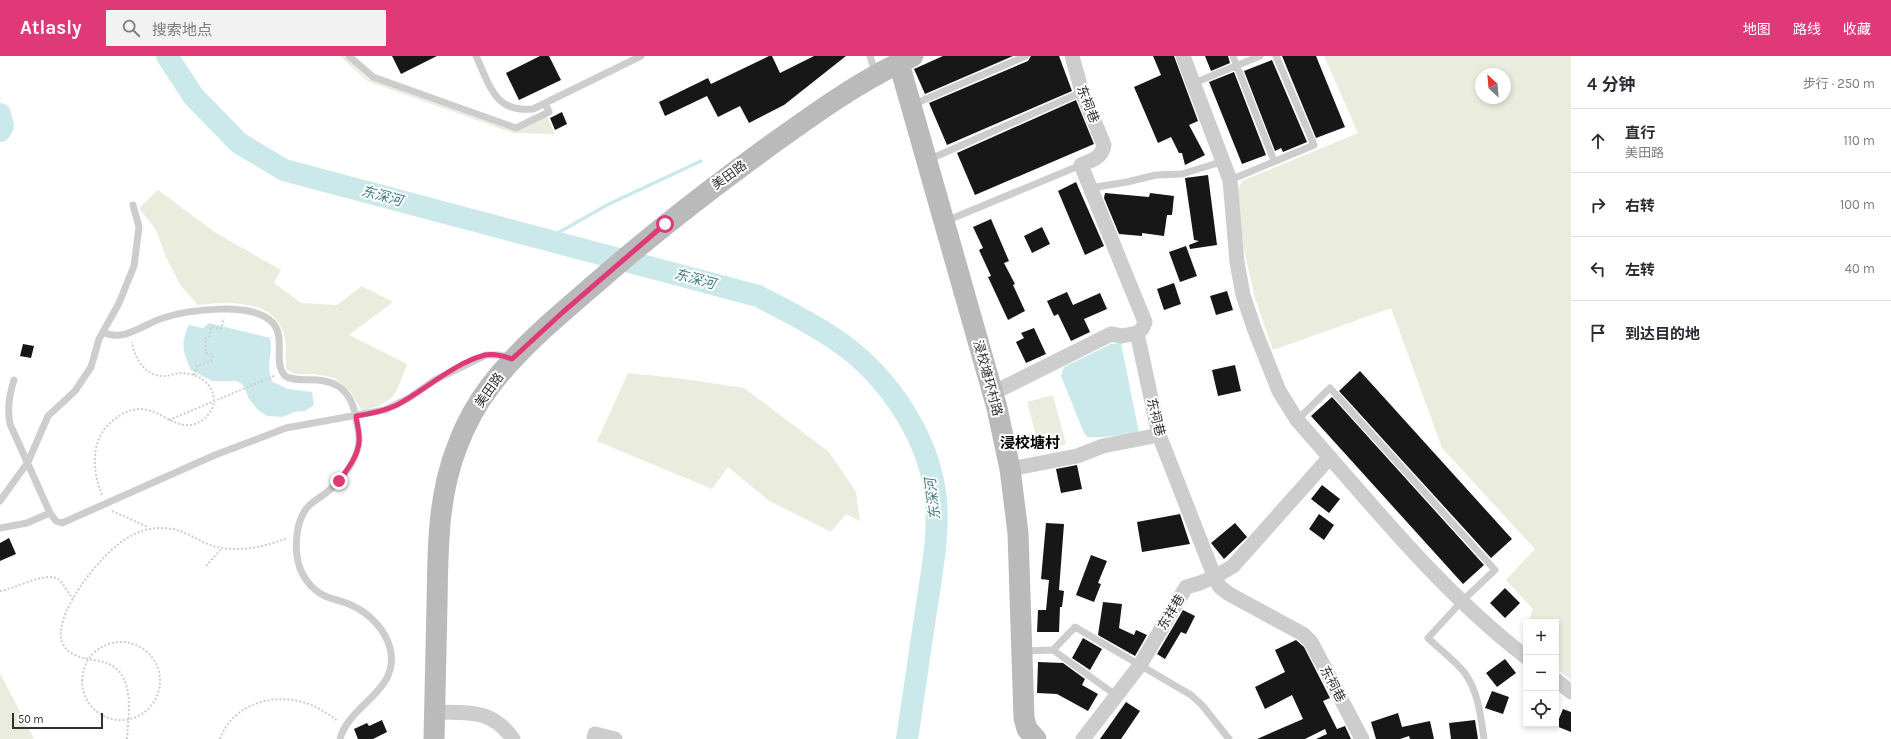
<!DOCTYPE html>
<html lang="zh">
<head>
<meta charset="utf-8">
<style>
	:root { --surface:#fff; --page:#f2f2f3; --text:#2b2b33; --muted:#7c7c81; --line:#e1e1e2; --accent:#e03977 }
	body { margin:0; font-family:Karla,"Noto Sans SC",sans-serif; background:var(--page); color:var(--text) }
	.controls { position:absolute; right:12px; bottom:12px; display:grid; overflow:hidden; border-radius:0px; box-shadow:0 2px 6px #0003 }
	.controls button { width:36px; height:36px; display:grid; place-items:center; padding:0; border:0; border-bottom:1px solid var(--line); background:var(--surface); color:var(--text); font:20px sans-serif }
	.compass { position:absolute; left:1475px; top:12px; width:36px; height:36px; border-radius:50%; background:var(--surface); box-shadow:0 2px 6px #0003; rotate:334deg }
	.scale { position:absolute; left:12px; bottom:10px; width:91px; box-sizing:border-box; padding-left:4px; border:2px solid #303030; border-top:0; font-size:11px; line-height:14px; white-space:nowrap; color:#303030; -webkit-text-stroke:3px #fff; paint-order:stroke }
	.stop { position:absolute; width:12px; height:12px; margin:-9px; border:3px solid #e03977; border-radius:50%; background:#fff }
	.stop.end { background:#e03977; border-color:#fff; box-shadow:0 1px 4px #0008 }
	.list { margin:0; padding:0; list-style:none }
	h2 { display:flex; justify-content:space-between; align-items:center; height:52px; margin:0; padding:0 16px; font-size:17px }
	h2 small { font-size:13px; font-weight:400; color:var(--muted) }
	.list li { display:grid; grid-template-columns:26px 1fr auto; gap:12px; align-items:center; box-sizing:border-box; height:64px; padding:0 16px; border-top:1px solid var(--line) }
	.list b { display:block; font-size:15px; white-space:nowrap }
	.list p { margin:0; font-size:13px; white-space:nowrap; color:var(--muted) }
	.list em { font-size:13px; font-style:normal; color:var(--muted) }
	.icon { flex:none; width:22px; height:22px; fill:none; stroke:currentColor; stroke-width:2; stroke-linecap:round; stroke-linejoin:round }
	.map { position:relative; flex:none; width:1571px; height:683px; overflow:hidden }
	header { display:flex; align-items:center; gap:24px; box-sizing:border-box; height:56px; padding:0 20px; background:var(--accent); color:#fff }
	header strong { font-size:19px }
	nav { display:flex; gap:22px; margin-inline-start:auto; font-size:14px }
	.search { width:280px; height:36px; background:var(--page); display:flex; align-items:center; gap:10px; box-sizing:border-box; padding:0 14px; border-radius:0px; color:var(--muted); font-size:15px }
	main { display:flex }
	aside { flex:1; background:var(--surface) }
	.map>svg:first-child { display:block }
	.green { fill:#eaecde; fill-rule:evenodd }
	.water { fill:#cbe9eb }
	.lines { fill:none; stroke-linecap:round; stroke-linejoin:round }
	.stream { stroke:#cbe9eb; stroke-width:3.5 }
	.river { stroke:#cbe9eb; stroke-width:22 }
	.building { fill:#171717 }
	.path { stroke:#cdcdcd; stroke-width:2; stroke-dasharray:2 2; stroke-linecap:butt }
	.lane { stroke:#cdcdcd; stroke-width:7 }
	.street { stroke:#cdcdcd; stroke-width:15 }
	.secondary { stroke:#bababa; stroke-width:21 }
	.route { stroke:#e03977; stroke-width:5 }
	.labels { text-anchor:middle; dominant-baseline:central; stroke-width:4; stroke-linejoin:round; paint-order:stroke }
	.street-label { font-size:13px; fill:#303030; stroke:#fff }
	.water-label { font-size:14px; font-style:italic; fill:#3b7d83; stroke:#fff }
	.quarter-label { font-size:15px; font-weight:bold; fill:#000; stroke:#fff }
</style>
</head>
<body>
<header>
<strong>Atlasly</strong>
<div class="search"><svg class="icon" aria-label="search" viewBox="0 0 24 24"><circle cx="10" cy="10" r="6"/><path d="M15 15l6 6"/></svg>搜索地点</div>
<nav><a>地图</a><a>路线</a><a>收藏</a></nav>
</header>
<main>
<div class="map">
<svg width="1571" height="683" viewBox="0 0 1571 683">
	<rect width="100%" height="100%" fill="#fff"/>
	<path class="green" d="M340,0H344L368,23L516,76L547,61L555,78L513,77L367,25Z
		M1324,0H1571V624L1556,612V566H1528L1533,553L1506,524L1535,493L1442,392L1391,252L1273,294L1255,242L1243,189L1237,135L1242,125L1358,77ZM1481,18H1505V42H1481Z
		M158,134L216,177L281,214L274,227L301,247L337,249L362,230L393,246L349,279L407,308C395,340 396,346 362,355L350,335L335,322L314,318H294L286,313C285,302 287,289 284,278C274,243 227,245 198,249L181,230L166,201L156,174L139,152Z
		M628,317L677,322L744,332L829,396L856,436L860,465L846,458L831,476L769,445L728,411L712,433L597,385Z
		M1053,339L1066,388L1040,395L1027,346Z
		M0,617L34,683H0Z"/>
	<path class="water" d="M209,267L270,282C274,299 264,309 273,326L288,333L312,336L314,349L305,355L294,356L283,361L267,360L258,354L249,343L243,329L237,325H212L191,314C183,296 180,287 189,269L203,272Z
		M1121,287L1139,377L1104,381H1087L1084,377L1061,320L1064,311L1111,288Z"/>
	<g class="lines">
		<path class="stream" d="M547,183L609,148L701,105"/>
		<path class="river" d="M167,0L194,41L239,87L284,114L758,240C787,255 815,269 842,288C890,323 930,383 936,444C939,479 932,514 927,549C920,593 914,638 907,683
			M0,58L3,70L0,75"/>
	</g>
	<path class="building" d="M392,0H437L401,18Z
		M540,0H549L561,24L519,44L506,17Z
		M769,0H772L780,17L814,0H846L784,49L749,67L740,50L718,61L707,40L665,60L659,46L708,22L711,28Z
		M943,0H1013L925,38L914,13Z
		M1031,0H1059L1072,35L947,89L929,47L1028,5Z
		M1153,0H1174L1198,65L1189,69L1205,99L1185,109L1182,97H1179L1171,81L1158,87L1134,31L1161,19Z
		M1205,0H1228L1230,7L1211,15Z
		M1282,0H1316L1345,71L1316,82Z
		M1272,4L1307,86L1283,96L1281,92L1275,95L1244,15Z
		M1234,16L1266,99L1242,108L1209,26Z
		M1076,44L1094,88L975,139L957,97Z
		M562,56L567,68L555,74L550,62Z
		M1208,119L1217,189L1190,193L1189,189L1199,185L1194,184L1185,122Z
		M1076,126L1104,190L1085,199L1058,135Z
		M1105,137L1149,141L1150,137L1174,140L1172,159H1167L1164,180L1142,177V180L1119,178L1104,142Z
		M991,163L1009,205L1004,207L1015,228L1013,229L1025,255L1008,264L988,221L991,220L979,194L983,192L973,171Z
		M1042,171L1050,188L1032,197L1024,180Z
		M1186,190L1197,220L1180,226L1169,196Z
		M1174,227L1181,248L1164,254L1157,233Z
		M1227,235L1233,254L1216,259L1210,240Z
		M1067,236L1073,249L1100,237L1107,253L1084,263L1090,276L1071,285L1058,258L1054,260L1047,245Z
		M1034,272L1046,298L1026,307L1016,286L1024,282L1021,277Z
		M23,288L34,290L31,302L20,300Z
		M1235,309L1241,335L1218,340L1212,314Z
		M1360,315L1512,483L1491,502L1339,335Z
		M1332,341L1484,509L1463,528L1311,360Z
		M1077,409L1082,433L1061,437L1056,413Z
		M1322,429L1340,443L1329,457L1311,443Z
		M1180,458L1190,488L1142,496L1137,466Z
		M1319,458L1334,469L1324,484L1309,473Z
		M1046,467L1064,468L1059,534L1064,535L1062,551H1060L1059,576H1037L1038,554H1046L1049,524L1041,523Z
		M1235,467L1247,481L1224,503L1211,487Z
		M9,482L16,498L0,505V487Z
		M1091,499L1107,505L1098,527L1101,528L1094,546L1076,539Z
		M1505,532L1520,547L1505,562L1490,547Z
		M1103,546L1122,548L1119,572L1134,579L1136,574L1147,579L1135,600L1098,579Z
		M1183,554L1195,560L1186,578L1181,576L1165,603L1157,598Z
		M1083,582L1102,593L1090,614L1072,602Z
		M1296,584L1304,591L1328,638L1330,642L1323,645L1337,673L1345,670L1351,683H1316L1327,678L1325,673L1305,683H1257L1303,663L1292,639L1265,653L1255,631L1285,616L1275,594Z
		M1505,603L1516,617L1497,631L1486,617Z
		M1038,606L1063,607L1085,623L1082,629L1098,638L1088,655L1057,638L1037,637Z
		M1492,635L1509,641L1503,658L1485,652Z
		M1126,646L1140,655L1121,683H1100Z
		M1563,653L1571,656V676L1556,670Z
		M1398,657L1402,671L1430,665L1434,683H1410L1409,680L1400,683H1376L1371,666Z
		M382,664L387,676L373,683H358L354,673L367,667L369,670Z
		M1475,664L1478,683H1451L1449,667Z"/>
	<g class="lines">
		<path class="path" d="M194,319L197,310L211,305L213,299L206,297L205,283L210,280L211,271L221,273L224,262
			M169,364L274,320
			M102,439C91,412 90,378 118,361C124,356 132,353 141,353C164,354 182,382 205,362C210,357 214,351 214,344C213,327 197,317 182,317C177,317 172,319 167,320C146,322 135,304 132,286
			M112,455L148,471
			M206,510L222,492
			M0,535C15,533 45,515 58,523C64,528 68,537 73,543
			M82 625a39 39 0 1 1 78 0a39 39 0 1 1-78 0Z
			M127,683C128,663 133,636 121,618C109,601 92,607 75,599C45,586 70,546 82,528C105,497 135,463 177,474C190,478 201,486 213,490C237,497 265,491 287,482
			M220,683C232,649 272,636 305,647C317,650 328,658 338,665"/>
		<path class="lane" d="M349,0L373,21L516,72L549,56L545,47
			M476,0C490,29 494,57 533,53L641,0
			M870,0L875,16
			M1233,0L1274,105
			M1194,27L1260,0
			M912,49L1026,0
			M928,104L1082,36
			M1230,124L1314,89L1276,0
			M1090,132L1127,126L1156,119L1182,118L1224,105
			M946,165L1081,109
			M103,276C122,287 144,268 163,262C187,254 252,245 272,266C287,282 272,305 285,320C297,328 320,319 338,330C349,337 354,349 356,363C357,370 360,379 359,386C357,405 341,425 327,436C320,442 311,446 306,453C297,466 295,485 297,500C299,517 310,533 325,540C334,544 343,545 351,549C369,557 385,573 390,592C401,635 349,648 340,683
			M14,324C9,339 7,353 10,368L50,457L56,465L62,467L215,399L286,372L385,354L409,342L435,324L486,299H500L510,302
			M1297,364L1330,332L1495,514L1462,545L1428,582C1439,593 1453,603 1464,616C1478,634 1481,661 1484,683
			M0,445L28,406L48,360L75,335L91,311L99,283L119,247L134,210L139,171L133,149
			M0,472L27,467L50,457
			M1053,594L1075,571L1191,639L1202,649L1229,683
			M1024,595L1053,594L1117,640"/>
		<path class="street" d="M1072,0L1082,36L1104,89C1102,102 1092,104 1081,109L1145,266L1142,273L1137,277L1159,379L1215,522L1220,531L1229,538L1303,578L1311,586L1362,683
			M1183,0L1230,124L1237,206L1243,239L1254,272L1279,335L1297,364C1369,445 1439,534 1526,601
			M993,337L1111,278L1122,280L1137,277
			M1010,413L1077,400L1103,390L1159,379
			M1556,624L1571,636
			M435,656C468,657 491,652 513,683
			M594,683L595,678L615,683
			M1083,683L1140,609L1186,531C1204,527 1217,520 1233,510L1330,401"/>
		<path class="secondary" d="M913,0L899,7L997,352L1010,413L1018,477L1024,662L1027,673L1036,683
			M434,683C435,638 436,594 437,549C438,496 437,442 457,391C465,369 477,347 491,329C525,285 569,251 610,215C661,171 713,131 768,91C810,61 852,30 899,7"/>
	</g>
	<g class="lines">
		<path class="route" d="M339,425C347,414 358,400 359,386C360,377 357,369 356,360C370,358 384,355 397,349C425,334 454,307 485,299C495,297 504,300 512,303L563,256L665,168"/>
	</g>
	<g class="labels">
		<g class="street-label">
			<text transform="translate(1088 48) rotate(69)">东祠巷</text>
			<text transform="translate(729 119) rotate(-36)">美田路</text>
			<text transform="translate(988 322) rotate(75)">浸校塘环村路</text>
			<text transform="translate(489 334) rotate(-55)">美田路</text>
			<text transform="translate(1156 361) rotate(76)">东祠巷</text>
			<text transform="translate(1171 556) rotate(-59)">东祥巷</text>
			<text transform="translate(1333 628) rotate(62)">东祠巷</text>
		</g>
		<g class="water-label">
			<text transform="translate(382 140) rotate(15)">东深河</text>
			<text transform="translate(695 223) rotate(15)">东深河</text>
			<text transform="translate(933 443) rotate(-97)">东深河</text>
		</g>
		<g class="quarter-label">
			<text x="1030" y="387">浸校塘村</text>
		</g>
	</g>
</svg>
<div class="controls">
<button>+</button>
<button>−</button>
<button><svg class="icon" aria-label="locate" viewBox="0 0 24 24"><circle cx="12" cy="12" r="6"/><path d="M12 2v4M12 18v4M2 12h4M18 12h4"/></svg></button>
</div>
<svg class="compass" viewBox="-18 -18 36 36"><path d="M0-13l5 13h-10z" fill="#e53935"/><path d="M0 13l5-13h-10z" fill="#7c7c81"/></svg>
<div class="scale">50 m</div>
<div class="stop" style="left:665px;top:168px"></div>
<div class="stop end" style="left:339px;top:425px"></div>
</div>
<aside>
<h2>4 分钟<small>步行 · 250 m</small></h2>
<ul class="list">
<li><svg class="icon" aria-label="ahead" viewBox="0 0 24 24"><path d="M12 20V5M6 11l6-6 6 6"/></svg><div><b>直行</b><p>美田路</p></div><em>110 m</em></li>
<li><svg class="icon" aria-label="right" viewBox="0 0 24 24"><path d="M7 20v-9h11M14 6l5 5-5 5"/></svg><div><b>右转</b></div><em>100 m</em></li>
<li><svg class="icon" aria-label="left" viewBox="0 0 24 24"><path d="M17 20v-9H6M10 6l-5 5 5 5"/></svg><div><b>左转</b></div><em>40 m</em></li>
<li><svg class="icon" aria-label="arrive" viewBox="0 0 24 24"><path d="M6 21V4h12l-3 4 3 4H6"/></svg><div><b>到达目的地</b></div></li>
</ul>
</aside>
</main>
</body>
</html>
